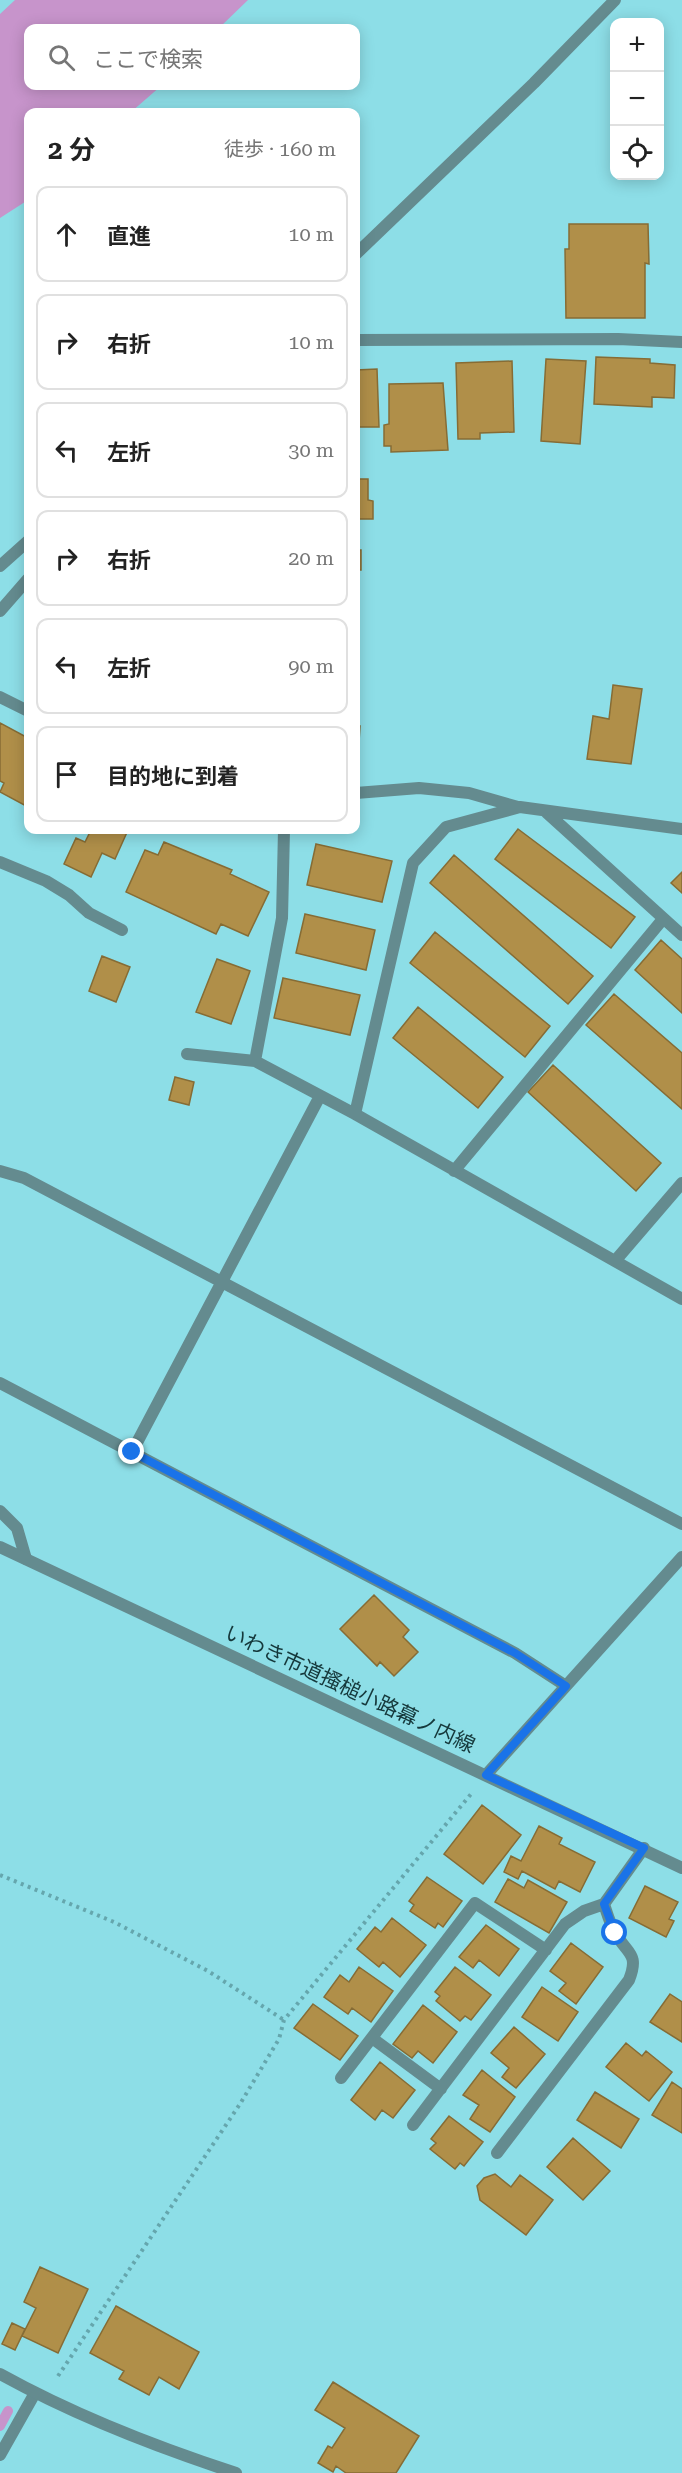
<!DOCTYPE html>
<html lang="ja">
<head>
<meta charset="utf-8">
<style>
	:root { --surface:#fff; --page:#f2f2f2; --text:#222; --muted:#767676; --line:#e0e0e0 }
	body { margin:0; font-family:"Roboto Serif","Noto Sans JP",serif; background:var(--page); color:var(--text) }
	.controls { position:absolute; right:18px; top:18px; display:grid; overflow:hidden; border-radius:12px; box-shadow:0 3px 15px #0003 }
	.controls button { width:54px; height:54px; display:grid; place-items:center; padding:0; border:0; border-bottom:2px solid var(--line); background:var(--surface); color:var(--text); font:30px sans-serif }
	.stop { position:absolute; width:18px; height:18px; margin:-14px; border:4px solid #1a73e8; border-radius:50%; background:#fff }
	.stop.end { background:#1a73e8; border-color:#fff; box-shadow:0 2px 6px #0008 }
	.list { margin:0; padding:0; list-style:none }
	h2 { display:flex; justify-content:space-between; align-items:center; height:78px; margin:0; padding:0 24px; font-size:26px }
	h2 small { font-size:20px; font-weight:400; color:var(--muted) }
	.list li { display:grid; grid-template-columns:39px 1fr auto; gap:18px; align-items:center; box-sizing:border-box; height:96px; margin:0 12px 12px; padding:0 12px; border:2px solid var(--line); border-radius:12px }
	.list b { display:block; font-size:22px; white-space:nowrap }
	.list em { font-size:20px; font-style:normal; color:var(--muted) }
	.icon { flex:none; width:33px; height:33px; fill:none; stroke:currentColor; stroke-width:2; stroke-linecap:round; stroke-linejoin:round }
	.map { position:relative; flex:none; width:682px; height:2473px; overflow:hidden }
	.search { position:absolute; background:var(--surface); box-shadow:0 3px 15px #0003; left:24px; top:24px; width:336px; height:66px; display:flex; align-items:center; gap:15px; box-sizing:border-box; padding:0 21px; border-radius:12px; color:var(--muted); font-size:22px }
	.panel { position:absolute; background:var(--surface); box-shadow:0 3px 15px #0003; left:24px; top:108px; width:336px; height:726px; border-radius:12px }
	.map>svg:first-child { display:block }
	.water { fill:#c794cb }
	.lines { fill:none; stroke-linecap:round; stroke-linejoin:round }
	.stream { stroke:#c794cb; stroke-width:10 }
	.building { fill:#b08f49; stroke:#866c35; stroke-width:1.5 }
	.path { stroke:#65a6ad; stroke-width:4; stroke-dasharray:3 4.5; stroke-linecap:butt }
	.minor { stroke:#648b8f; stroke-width:12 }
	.tertiary { stroke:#648b8f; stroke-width:12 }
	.route { stroke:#1a73e8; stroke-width:8 }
	.labels { text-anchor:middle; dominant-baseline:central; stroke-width:5; stroke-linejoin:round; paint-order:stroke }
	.street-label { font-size:21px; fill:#15383b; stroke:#8ddee7 }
</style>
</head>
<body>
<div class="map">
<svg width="682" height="2473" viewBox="0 0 682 2473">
	<rect width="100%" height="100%" fill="#8ddee7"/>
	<path class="water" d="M15,0H248L219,28H28V86H161L131,112H28V200L0,218V14Z"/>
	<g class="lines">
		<path class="stream" d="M0,2426L8,2411"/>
	</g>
	<path class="building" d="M569,224H648L649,264L645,263V318H566L565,249H569Z
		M596,357L650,359V363L675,365L674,398L652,397V407L594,404Z
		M546,359L586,361L580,444L541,441Z
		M512,361L514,432L480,433V439H458L456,363Z
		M377,369L379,427H356V370Z
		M443,383L448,450L391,452V446H384V425L389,424V384Z
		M356,479H368V500L373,501V519H356Z
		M356,550H361V570H356Z
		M613,685L642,689L631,764L587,759L593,716L609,719Z
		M0,723L28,738V807L0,792L4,783L0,781Z
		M356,726H360L359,742L356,741Z
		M356,754H359L356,776Z
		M518,829L635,917L611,948L495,859Z
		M91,830H128L115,859L102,853L91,877L64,864L76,838L85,842Z
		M164,842L232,870L230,874L269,892L248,936L221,924L216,934L126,892L145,850L158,855Z
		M316,844L392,861L382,902L307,885Z
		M454,855L593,976L568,1004L430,883Z
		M682,872V893L671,883Z
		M305,914L375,930L366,970L296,953Z
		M435,932L550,1026L525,1057L410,963Z
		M661,940L682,959V1013L635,970Z
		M102,956L130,967L116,1002L89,991Z
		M217,959L250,971L231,1024L196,1012Z
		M283,978L360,995L350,1035L274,1018Z
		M614,994L682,1053V1109L586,1025Z
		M418,1007L503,1077L478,1108L393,1038Z
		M553,1065L661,1163L636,1191L528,1092Z
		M175,1077L194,1082L189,1105L169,1100Z
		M374,1595L409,1630L403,1637L418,1652L394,1676L380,1662L377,1666L340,1629Z
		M482,1805L521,1835L483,1884L444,1854Z
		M539,1826L562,1838L559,1844L595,1862L580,1892L559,1881L555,1889L522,1871L518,1879L504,1872L511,1856L521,1861Z
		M427,1877L462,1901L443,1927L438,1923L435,1928L410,1911L414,1905L409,1901Z
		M508,1879L524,1888L528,1880L567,1902L549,1933L495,1902Z
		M645,1886L678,1902L669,1919L674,1921L666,1937L629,1918Z
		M392,1918L426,1945L400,1977L383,1962L379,1967L357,1949L375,1927L381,1932Z
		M486,1925L519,1949L499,1976L479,1960L473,1968L459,1957Z
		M571,1943L603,1967L576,2004L559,1991L566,1983L550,1971Z
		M359,1967L393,1991L371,2022L352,2008L348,2014L324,1997L340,1975L349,1982Z
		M455,1967L491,1995L471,2020L465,2016L460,2021L436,2001L440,1996L435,1992Z
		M542,1987L578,2012L558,2041L522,2017Z
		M670,1994L682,2002V2042L650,2022Z
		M313,2004L358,2036L340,2060L294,2028Z
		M423,2005L457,2032L433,2063L418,2051L412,2058L393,2044Z
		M514,2027L545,2054L516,2088L502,2077L509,2068L491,2053Z
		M626,2043L642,2056L646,2051L672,2072L649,2101L606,2067Z
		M380,2062L415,2090L393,2118L382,2110L375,2120L351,2100Z
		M482,2070L515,2097L490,2132L470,2119L479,2105L463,2095Z
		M672,2082L682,2089V2133L652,2115Z
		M595,2092L639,2119L621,2148L577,2120Z
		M449,2116L483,2142L464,2166L460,2163L455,2169L430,2149L436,2143L431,2139Z
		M573,2138L610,2171L583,2200L547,2167Z
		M495,2174L511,2187L520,2175L553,2200L526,2235L480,2200L477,2186L484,2178Z
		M40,2267L88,2289L58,2353L22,2336L36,2308L24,2302Z
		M116,2306L199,2352L179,2389L159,2377L149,2395L119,2379L124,2371L90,2353Z
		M12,2323L25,2329L15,2350L2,2344Z
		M333,2382L419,2436L396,2473H346L336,2466L333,2472L318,2463L328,2446L332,2448L345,2428L315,2410Z"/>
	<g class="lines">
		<path class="path" d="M0,1875L114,1922L208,1971L284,2020
			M58,2376L240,2104L279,2039L284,2020L471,1794"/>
		<path class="minor" d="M356,340L618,339L682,342
			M0,611L28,579
			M0,697L28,711
			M356,793L419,788L469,793L518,807
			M546,812L682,935
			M0,862L46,881L69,895L89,913L122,930
			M187,1054L255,1061L355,1114L682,1299
			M255,1061L282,918L284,830
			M355,1114L413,863L446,827L520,807L682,829
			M0,1171L24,1178L682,1524
			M454,1171L663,919
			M615,1261L682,1183
			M0,1383L515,1653L566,1686
			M132,1452L320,1096
			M0,1511L17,1528L26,1559
			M486,1775L682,1557
			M372,2038L441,2089
			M341,2078L475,1903L546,1950
			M413,2125L565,1924L584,1911L604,1904L644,1848
			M497,2153L629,1980C640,1952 626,1954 615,1932C610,1924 607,1913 604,1904
			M0,2455L35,2393"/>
		<path class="tertiary" d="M356,254L534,83L615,0
			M0,566L28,541
			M0,1547L682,1868
			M0,2374C74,2415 156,2447 236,2473"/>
	</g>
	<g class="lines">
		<path class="route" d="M132,1452L515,1653L566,1686L486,1775L644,1848L604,1904L615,1933"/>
	</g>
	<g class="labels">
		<g class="street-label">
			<text transform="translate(350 1689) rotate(25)">いわき市道搔槌小路幕ノ内線</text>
		</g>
	</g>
</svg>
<div class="controls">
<button>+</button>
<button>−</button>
<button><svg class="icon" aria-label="locate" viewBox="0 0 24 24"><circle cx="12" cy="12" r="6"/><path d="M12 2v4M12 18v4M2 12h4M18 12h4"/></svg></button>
</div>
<div class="stop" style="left:615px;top:1933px"></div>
<div class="stop end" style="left:132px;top:1452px"></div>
<div class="search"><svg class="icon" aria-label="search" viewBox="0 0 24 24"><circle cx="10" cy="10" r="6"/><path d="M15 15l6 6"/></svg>ここで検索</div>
<section class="panel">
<h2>2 分<small>徒歩 · 160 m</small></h2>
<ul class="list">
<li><svg class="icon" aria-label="ahead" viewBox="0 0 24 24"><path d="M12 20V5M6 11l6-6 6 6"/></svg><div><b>直進</b></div><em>10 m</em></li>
<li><svg class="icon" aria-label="right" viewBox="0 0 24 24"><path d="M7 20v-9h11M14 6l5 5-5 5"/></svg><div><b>右折</b></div><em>10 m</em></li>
<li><svg class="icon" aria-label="left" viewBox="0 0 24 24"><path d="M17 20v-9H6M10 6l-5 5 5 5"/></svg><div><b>左折</b></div><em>30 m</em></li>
<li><svg class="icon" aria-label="right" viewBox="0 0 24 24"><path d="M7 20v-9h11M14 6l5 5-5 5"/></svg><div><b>右折</b></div><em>20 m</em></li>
<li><svg class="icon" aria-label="left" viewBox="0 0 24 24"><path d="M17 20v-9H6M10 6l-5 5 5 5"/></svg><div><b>左折</b></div><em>90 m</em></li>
<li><svg class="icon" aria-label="arrive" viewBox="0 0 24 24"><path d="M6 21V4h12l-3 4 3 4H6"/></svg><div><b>目的地に到着</b></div></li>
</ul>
</section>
</div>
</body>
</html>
